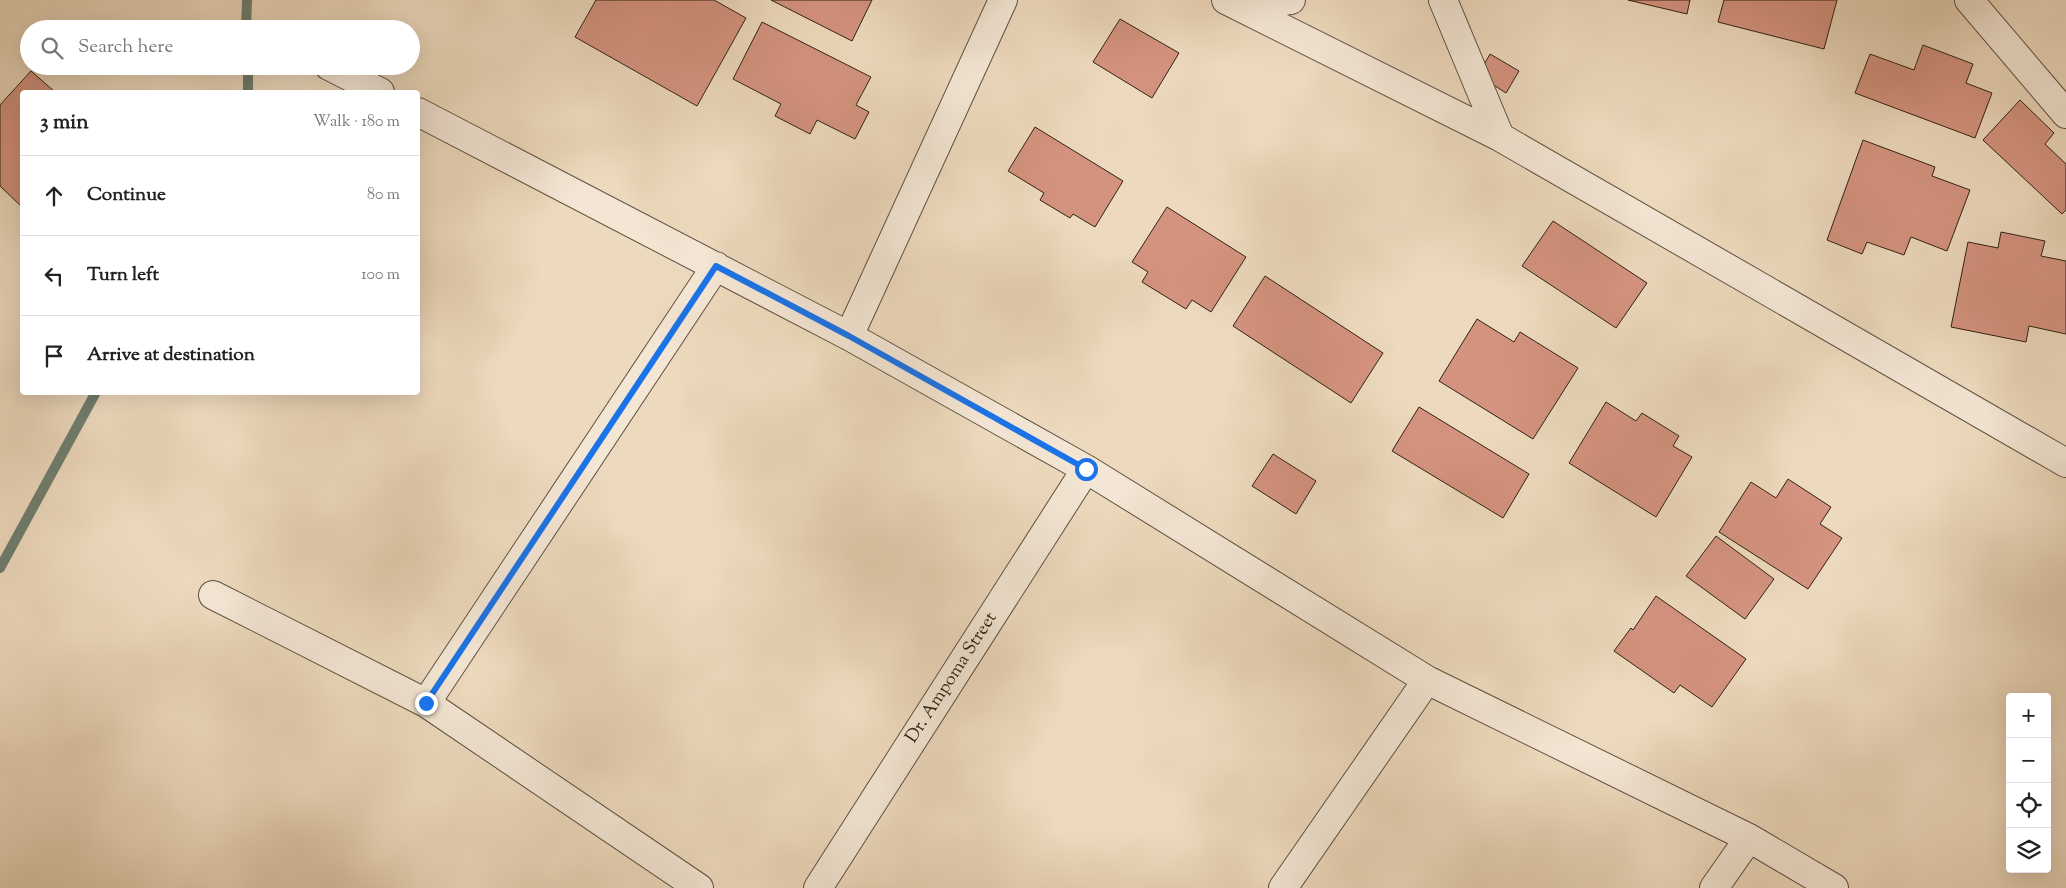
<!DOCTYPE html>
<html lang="en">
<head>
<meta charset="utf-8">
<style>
	:root { --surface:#fff; --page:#f2f2f2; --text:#222; --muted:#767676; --line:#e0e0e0 }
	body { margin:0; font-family:"Sorts Mill Goudy",serif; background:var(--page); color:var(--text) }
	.controls { position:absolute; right:15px; bottom:15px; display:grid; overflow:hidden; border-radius:5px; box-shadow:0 5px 20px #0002 }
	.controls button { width:45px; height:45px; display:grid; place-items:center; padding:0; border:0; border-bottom:1px solid var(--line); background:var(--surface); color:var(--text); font:25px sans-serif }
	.stop { position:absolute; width:15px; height:15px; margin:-11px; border:4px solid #1a73e8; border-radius:50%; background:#fff }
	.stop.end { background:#1a73e8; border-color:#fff; box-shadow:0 1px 5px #0008 }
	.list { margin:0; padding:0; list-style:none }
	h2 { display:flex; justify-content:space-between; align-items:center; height:65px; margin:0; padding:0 20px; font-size:21px }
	h2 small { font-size:16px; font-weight:400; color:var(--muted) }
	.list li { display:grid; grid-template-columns:32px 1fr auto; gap:15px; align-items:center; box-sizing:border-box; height:80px; padding:0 20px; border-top:1px solid var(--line) }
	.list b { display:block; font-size:19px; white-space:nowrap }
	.list em { font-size:16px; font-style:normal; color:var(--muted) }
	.icon { flex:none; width:28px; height:28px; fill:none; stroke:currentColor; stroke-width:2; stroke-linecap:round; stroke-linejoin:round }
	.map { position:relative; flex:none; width:2066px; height:888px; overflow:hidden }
	.search { position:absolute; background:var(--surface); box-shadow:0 5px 20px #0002; left:20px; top:20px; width:400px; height:55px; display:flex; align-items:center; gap:12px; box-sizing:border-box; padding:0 18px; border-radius:28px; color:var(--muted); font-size:19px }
	.panel { position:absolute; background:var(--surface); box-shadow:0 5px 20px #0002; left:20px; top:90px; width:400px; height:305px; border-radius:5px }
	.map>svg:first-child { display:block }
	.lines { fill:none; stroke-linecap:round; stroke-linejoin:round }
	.stream { stroke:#6f7e6f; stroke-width:10 }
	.building { fill:#d4937f; stroke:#2f2217 }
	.minor-casing { stroke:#5e5040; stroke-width:30 }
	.minor { stroke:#f3e6d4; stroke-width:28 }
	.route { stroke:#1a73e8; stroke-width:6 }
	.labels { text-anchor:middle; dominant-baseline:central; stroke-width:4.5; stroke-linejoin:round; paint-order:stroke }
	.street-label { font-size:18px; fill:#2f2217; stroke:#f3e6d4 }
</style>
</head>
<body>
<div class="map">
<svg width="2066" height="888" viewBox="0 0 2066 888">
	<rect width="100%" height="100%" fill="#edd9bd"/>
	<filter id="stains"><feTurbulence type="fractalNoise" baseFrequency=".004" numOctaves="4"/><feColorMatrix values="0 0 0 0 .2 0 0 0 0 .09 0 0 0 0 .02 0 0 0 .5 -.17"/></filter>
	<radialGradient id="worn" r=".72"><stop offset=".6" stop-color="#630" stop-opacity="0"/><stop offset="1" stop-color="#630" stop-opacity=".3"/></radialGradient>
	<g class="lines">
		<path class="stream" d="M246,29L247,0
			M248,66V92
			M0,568L96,392"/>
	</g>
	<path class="building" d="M596,0H714L746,18L697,106L575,37Z
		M771,0H872L852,41Z
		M1628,0H1690L1687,14Z
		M1724,0H1837L1824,49L1718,22Z
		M1120,19L1179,53L1152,98L1093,62Z
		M762,22L871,77L856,105L869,112L855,139L817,120L810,134L775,116L781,104L733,79Z
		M1923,45L1973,64L1966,83L1992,93L1975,138L1855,93L1870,54L1914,70Z
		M1490,54L1519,71L1506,93L1478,75Z
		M31,71L55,92H22V207L0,186V105Z
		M2020,100L2054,133L2045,144L2066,164V210L2062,214L1983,140Z
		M1035,127L1123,181L1095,227L1073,214L1070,218L1040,200L1044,193L1008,171Z
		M1863,140L1935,167L1932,176L1970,190L1947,251L1911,237L1904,255L1867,242L1862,254L1827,240Z
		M1167,207L1246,257L1211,312L1192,300L1186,309L1142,282L1148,272L1132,262Z
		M1553,221L1647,283L1616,328L1522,266Z
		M2001,232L2045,241L2041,256L2066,261V334L2029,326L2026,342L1951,327L1968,242L1998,248Z
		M1265,276L1383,353L1351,403L1233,326Z
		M1477,319L1514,342L1520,332L1578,368L1533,439L1439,381Z
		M1606,402L1636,421L1642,413L1679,436L1673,446L1692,457L1656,517L1569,463Z
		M1419,407L1529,474L1503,518L1392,451Z
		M1273,454L1316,481L1296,514L1252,486Z
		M1788,479L1831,507L1820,524L1842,538L1808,589L1719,532L1751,482L1776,498Z
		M1716,536L1774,579L1745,619L1686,576Z
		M1656,596L1746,659L1712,707L1680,685L1674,693L1614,651L1631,628L1633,630Z"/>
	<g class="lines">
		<g class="minor-casing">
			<path id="minor" d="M1226,0L1500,137L2066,463
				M1443,0L1500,137
				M1969,0L2066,114
				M1238,6L1291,0
				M329,66L380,92
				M418,112L849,336L1086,469L1427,680L1749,838L1834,888
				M849,336L1003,0
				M213,595L426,703L699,888
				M426,703L716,266
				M818,888L1086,469
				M1283,888L1427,680
				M1714,888L1749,838"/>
		</g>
		<use href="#minor" class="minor"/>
	</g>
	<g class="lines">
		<path class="route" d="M426,703L716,266L849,336L1086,469"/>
	</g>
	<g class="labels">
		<g class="street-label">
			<text transform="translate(952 678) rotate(-57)">Dr. Ampoma Street</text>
		</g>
	</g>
	<rect width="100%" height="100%" filter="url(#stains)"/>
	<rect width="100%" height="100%" fill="url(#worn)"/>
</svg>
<div class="controls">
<button>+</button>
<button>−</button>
<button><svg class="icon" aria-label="locate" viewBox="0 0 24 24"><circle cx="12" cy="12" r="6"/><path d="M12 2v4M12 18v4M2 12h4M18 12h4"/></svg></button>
<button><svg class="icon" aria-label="layers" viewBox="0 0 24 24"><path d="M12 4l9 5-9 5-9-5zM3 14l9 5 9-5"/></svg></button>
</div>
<div class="stop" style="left:1086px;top:469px"></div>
<div class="stop end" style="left:426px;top:703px"></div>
<div class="search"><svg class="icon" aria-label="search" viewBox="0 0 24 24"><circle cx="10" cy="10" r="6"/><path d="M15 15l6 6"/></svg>Search here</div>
<section class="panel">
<h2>3 min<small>Walk · 180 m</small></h2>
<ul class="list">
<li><svg class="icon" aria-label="ahead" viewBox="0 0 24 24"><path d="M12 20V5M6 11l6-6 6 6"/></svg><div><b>Continue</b></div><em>80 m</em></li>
<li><svg class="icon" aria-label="left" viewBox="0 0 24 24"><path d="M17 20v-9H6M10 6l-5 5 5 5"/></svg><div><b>Turn left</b></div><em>100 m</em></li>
<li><svg class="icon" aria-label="arrive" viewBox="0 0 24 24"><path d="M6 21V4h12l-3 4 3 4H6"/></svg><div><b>Arrive at destination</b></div></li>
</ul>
</section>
</div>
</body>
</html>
